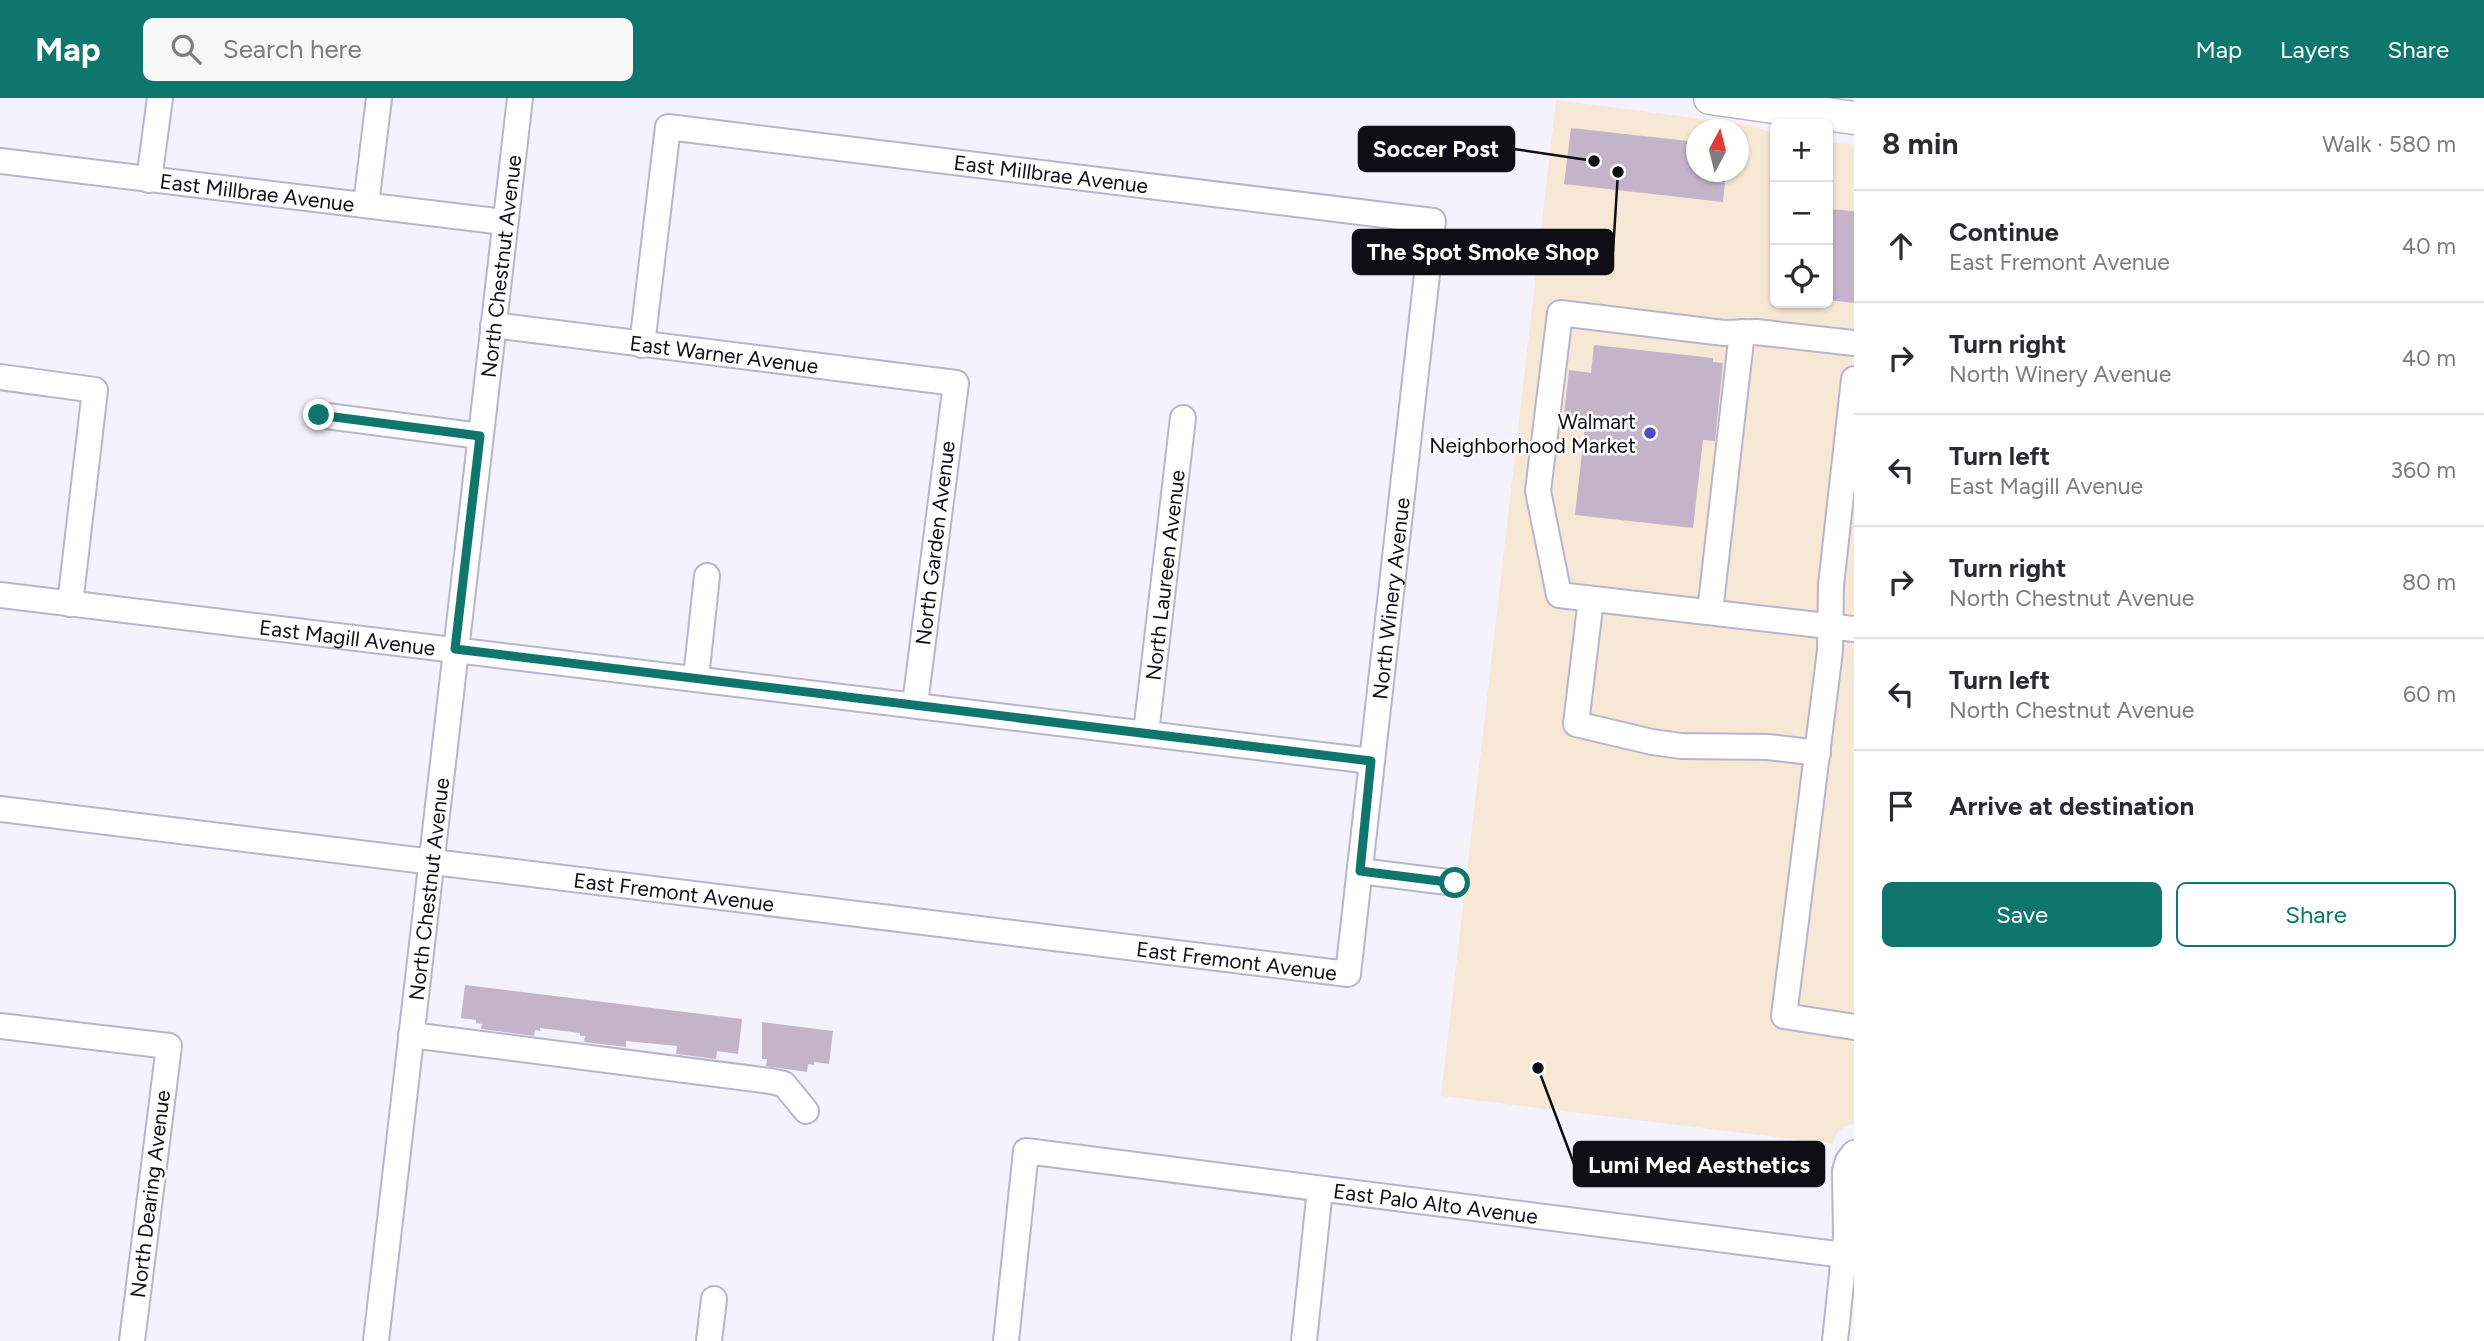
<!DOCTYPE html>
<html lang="en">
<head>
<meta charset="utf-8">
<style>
	:root { --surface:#fff; --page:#f7f7f7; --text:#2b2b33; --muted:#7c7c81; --line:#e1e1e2; --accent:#0f766e }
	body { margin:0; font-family:Figtree,sans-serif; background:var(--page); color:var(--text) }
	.controls { position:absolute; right:21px; top:21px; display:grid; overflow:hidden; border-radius:10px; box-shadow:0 2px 5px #0004 }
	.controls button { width:63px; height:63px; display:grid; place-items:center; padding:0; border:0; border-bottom:2px solid var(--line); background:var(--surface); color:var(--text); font:35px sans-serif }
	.compass { position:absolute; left:1686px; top:21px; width:63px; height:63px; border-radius:50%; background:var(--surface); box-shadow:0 2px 5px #0004; rotate:7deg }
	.stop { position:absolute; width:21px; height:21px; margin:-16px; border:5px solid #0f766e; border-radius:50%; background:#fff }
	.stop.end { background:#0f766e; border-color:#fff; box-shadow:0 2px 7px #0008 }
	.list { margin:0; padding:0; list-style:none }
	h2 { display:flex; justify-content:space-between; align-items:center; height:91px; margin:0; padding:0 28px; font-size:30px }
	h2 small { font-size:23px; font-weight:400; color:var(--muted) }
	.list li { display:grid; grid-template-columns:46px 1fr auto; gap:21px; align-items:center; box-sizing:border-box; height:112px; padding:0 28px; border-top:2px solid var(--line) }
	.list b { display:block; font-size:26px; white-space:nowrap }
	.list p { margin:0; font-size:23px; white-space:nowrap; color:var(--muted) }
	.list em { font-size:23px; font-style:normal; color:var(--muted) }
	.actions { display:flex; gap:14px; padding:21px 28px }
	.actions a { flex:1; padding:16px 0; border:2px solid var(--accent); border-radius:10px; text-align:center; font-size:24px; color:var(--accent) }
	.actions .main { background:var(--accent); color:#fff }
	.icon { flex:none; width:38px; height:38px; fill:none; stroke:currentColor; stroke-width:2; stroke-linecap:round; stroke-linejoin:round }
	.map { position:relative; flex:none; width:1854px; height:1243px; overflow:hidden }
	header { display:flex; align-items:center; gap:42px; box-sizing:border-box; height:98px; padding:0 35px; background:var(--accent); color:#fff }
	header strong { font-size:33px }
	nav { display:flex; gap:38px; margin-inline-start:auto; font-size:24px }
	.search { width:490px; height:63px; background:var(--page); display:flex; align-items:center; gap:18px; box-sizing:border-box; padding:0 24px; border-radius:10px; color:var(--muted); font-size:26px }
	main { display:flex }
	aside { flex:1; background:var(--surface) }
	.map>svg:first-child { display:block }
	.commercial { fill:#f6e8d5; fill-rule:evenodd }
	.building { fill:#c4b4ca }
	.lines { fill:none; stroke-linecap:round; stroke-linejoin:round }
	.minor-casing { stroke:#b9b4ce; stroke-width:28 }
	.major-casing { stroke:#b9b4ce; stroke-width:35 }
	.minor { stroke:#fff; stroke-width:24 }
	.major { stroke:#fff; stroke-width:32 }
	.route { stroke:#0f766e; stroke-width:9 }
	.poi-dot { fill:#534bc2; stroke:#fff; stroke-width:2.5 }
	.labels { text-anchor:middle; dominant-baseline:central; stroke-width:5; stroke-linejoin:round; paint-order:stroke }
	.street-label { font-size:21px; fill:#0f0d16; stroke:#fff }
	.poi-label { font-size:21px; fill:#0f0d16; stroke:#fff; text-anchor:end }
	.leader { fill:none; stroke:#0f0d16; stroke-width:2.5 }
	.callout-dot { fill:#0f0d16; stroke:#fff; stroke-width:2.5 }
	.callout { fill:#0f0d16; stroke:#0f0d16; stroke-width:2.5 }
	.callout-label { font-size:23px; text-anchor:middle; font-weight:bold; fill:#fff }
</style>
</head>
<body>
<header>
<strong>Map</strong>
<div class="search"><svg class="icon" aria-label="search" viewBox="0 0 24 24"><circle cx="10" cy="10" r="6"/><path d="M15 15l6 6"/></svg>Search here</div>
<nav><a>Map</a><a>Layers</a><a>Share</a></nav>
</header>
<main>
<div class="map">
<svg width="1854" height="1243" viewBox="0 0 1854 1243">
	<rect width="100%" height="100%" fill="#f4f2fd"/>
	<path class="commercial" d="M1556,2L1749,27L1775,36V205H1828V44L1854,47V1026L1843,1029L1836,1036L1833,1046L1441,998ZM1696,32H1738V74H1696Z"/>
	<path class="building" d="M1571,30L1697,44V74H1726L1723,104L1564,86Z
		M1828,111L1854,113V205L1828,202Z
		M1594,247L1713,260V264L1723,265L1715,343L1703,342L1693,430L1575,417L1585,328L1563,325L1569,272L1591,275Z
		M465,887L742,921L738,956L717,953L716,961L676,956L677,948L626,943V949L584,944L585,938H580V935L540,930V933L535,932L534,938L481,931L482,926L476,925V922L461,920Z
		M762,924L833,933L829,966L814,964V967L808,966L807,974L766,968L767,961H762Z"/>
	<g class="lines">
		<g class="minor-casing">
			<g id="minor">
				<path id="s1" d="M0,63L504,124"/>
				<path d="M149,82L160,0"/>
				<path d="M366,107L379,0"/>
				<path id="s2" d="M493,227L956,285L915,606"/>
				<path d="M1854,245L1756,234L1724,235L1560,215L1538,393L1559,497L1854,531"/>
				<path d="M0,279L95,292L70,506"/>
				<path d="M1854,281L1831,487L1830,553L1784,918L1854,929"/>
				<path d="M319,317L480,338"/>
				<path id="s3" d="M0,497L1371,663"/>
				<path d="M1591,501L1576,626L1652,644L1681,648L1768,649L1818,655"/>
				<path d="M1710,514L1742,234"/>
				<path d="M696,580L707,478"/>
				<path id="s4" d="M1146,635L1183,320"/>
				<path id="s5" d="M0,711L1348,876L1433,123L668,29L642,247"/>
				<path d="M1360,773L1455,785"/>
				<path d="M0,928L169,948L132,1243"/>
				<path d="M411,937L770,983L784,986L806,1013"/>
				<path id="s6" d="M376,1243L520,0"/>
				<path d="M709,1243L714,1201"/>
				<path id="s7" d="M1006,1243L1026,1053L1844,1157"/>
				<path d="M1304,1243L1320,1091"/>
				<path d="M1835,1243L1846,1138L1845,1073L1848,1063L1854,1055"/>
			</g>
		</g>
		<g class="major-casing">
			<path id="major" d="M1710,0L1854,20"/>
		</g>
		<use href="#minor" class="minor"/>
		<use href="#major" class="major"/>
	</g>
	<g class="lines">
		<path class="route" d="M319,317L480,338L455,551L1371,663L1360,773L1455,785"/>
	</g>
	<circle class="poi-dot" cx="1650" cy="335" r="7"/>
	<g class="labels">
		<g class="street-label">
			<text transform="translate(1051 76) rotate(7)">East Millbrae Avenue</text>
			<text stroke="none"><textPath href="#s1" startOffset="259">East Millbrae Avenue</textPath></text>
			<text stroke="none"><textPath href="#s6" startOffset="1082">North Chestnut Avenue</textPath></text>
			<text stroke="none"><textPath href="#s2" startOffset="233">East Warner Avenue</textPath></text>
			<text transform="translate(935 445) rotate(-83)">North Garden Avenue</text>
			<text stroke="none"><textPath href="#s4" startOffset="159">North Laureen Avenue</textPath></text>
			<text stroke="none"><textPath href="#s5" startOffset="1736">North Winery Avenue</textPath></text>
			<text stroke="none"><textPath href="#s3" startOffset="350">East Magill Avenue</textPath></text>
			<text stroke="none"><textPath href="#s6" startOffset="455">North Chestnut Avenue</textPath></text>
			<text stroke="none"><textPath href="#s5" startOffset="679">East Fremont Avenue</textPath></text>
			<text stroke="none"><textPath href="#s5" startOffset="1246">East Fremont Avenue</textPath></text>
			<text transform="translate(150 1096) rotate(-83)">North Dearing Avenue</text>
			<text stroke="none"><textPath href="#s7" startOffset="604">East Palo Alto Avenue</textPath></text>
		</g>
		<g class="poi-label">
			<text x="1636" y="323">Walmart<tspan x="1636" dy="24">Neighborhood Market</tspan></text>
		</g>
	</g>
	<path class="leader" d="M1594 63L1514 51M1618 74L1613 154M1538 970L1574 1066"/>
	<g class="callout-dot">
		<circle cx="1594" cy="63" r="7"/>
		<circle cx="1618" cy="74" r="7"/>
		<circle cx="1538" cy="970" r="7"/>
	</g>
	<g class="callout">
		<rect x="1359" y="29" width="155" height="44" rx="7"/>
		<rect x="1353" y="132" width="260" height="44" rx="7"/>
		<rect x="1574" y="1044" width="250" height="44" rx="7"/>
	</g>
	<g class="callout-label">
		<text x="1436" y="59">Soccer Post</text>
		<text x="1483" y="162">The Spot Smoke Shop</text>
		<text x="1699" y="1075">Lumi Med Aesthetics</text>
	</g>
</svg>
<div class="controls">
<button>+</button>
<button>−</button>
<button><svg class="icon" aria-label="locate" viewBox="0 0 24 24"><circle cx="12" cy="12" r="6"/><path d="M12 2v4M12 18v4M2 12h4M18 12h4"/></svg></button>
</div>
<svg class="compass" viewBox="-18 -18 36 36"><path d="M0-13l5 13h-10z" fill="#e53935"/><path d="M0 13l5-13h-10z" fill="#7c7c81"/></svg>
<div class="stop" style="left:1455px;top:785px"></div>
<div class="stop end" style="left:319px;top:317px"></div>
</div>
<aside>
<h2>8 min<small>Walk · 580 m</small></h2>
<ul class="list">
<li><svg class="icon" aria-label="ahead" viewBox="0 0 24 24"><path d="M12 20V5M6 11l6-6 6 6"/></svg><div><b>Continue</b><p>East Fremont Avenue</p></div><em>40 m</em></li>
<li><svg class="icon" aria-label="right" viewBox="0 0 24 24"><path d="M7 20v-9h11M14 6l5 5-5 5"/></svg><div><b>Turn right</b><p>North Winery Avenue</p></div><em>40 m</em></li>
<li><svg class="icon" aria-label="left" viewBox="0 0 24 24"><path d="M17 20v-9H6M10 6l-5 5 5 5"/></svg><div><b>Turn left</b><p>East Magill Avenue</p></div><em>360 m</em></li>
<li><svg class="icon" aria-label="right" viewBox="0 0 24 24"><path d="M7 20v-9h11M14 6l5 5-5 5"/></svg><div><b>Turn right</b><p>North Chestnut Avenue</p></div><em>80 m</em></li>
<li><svg class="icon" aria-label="left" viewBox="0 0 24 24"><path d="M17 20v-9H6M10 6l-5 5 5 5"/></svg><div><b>Turn left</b><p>North Chestnut Avenue</p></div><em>60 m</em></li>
<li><svg class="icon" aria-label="arrive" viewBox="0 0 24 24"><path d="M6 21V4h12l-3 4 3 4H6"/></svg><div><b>Arrive at destination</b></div></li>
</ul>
<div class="actions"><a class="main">Save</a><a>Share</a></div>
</aside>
</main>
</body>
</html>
